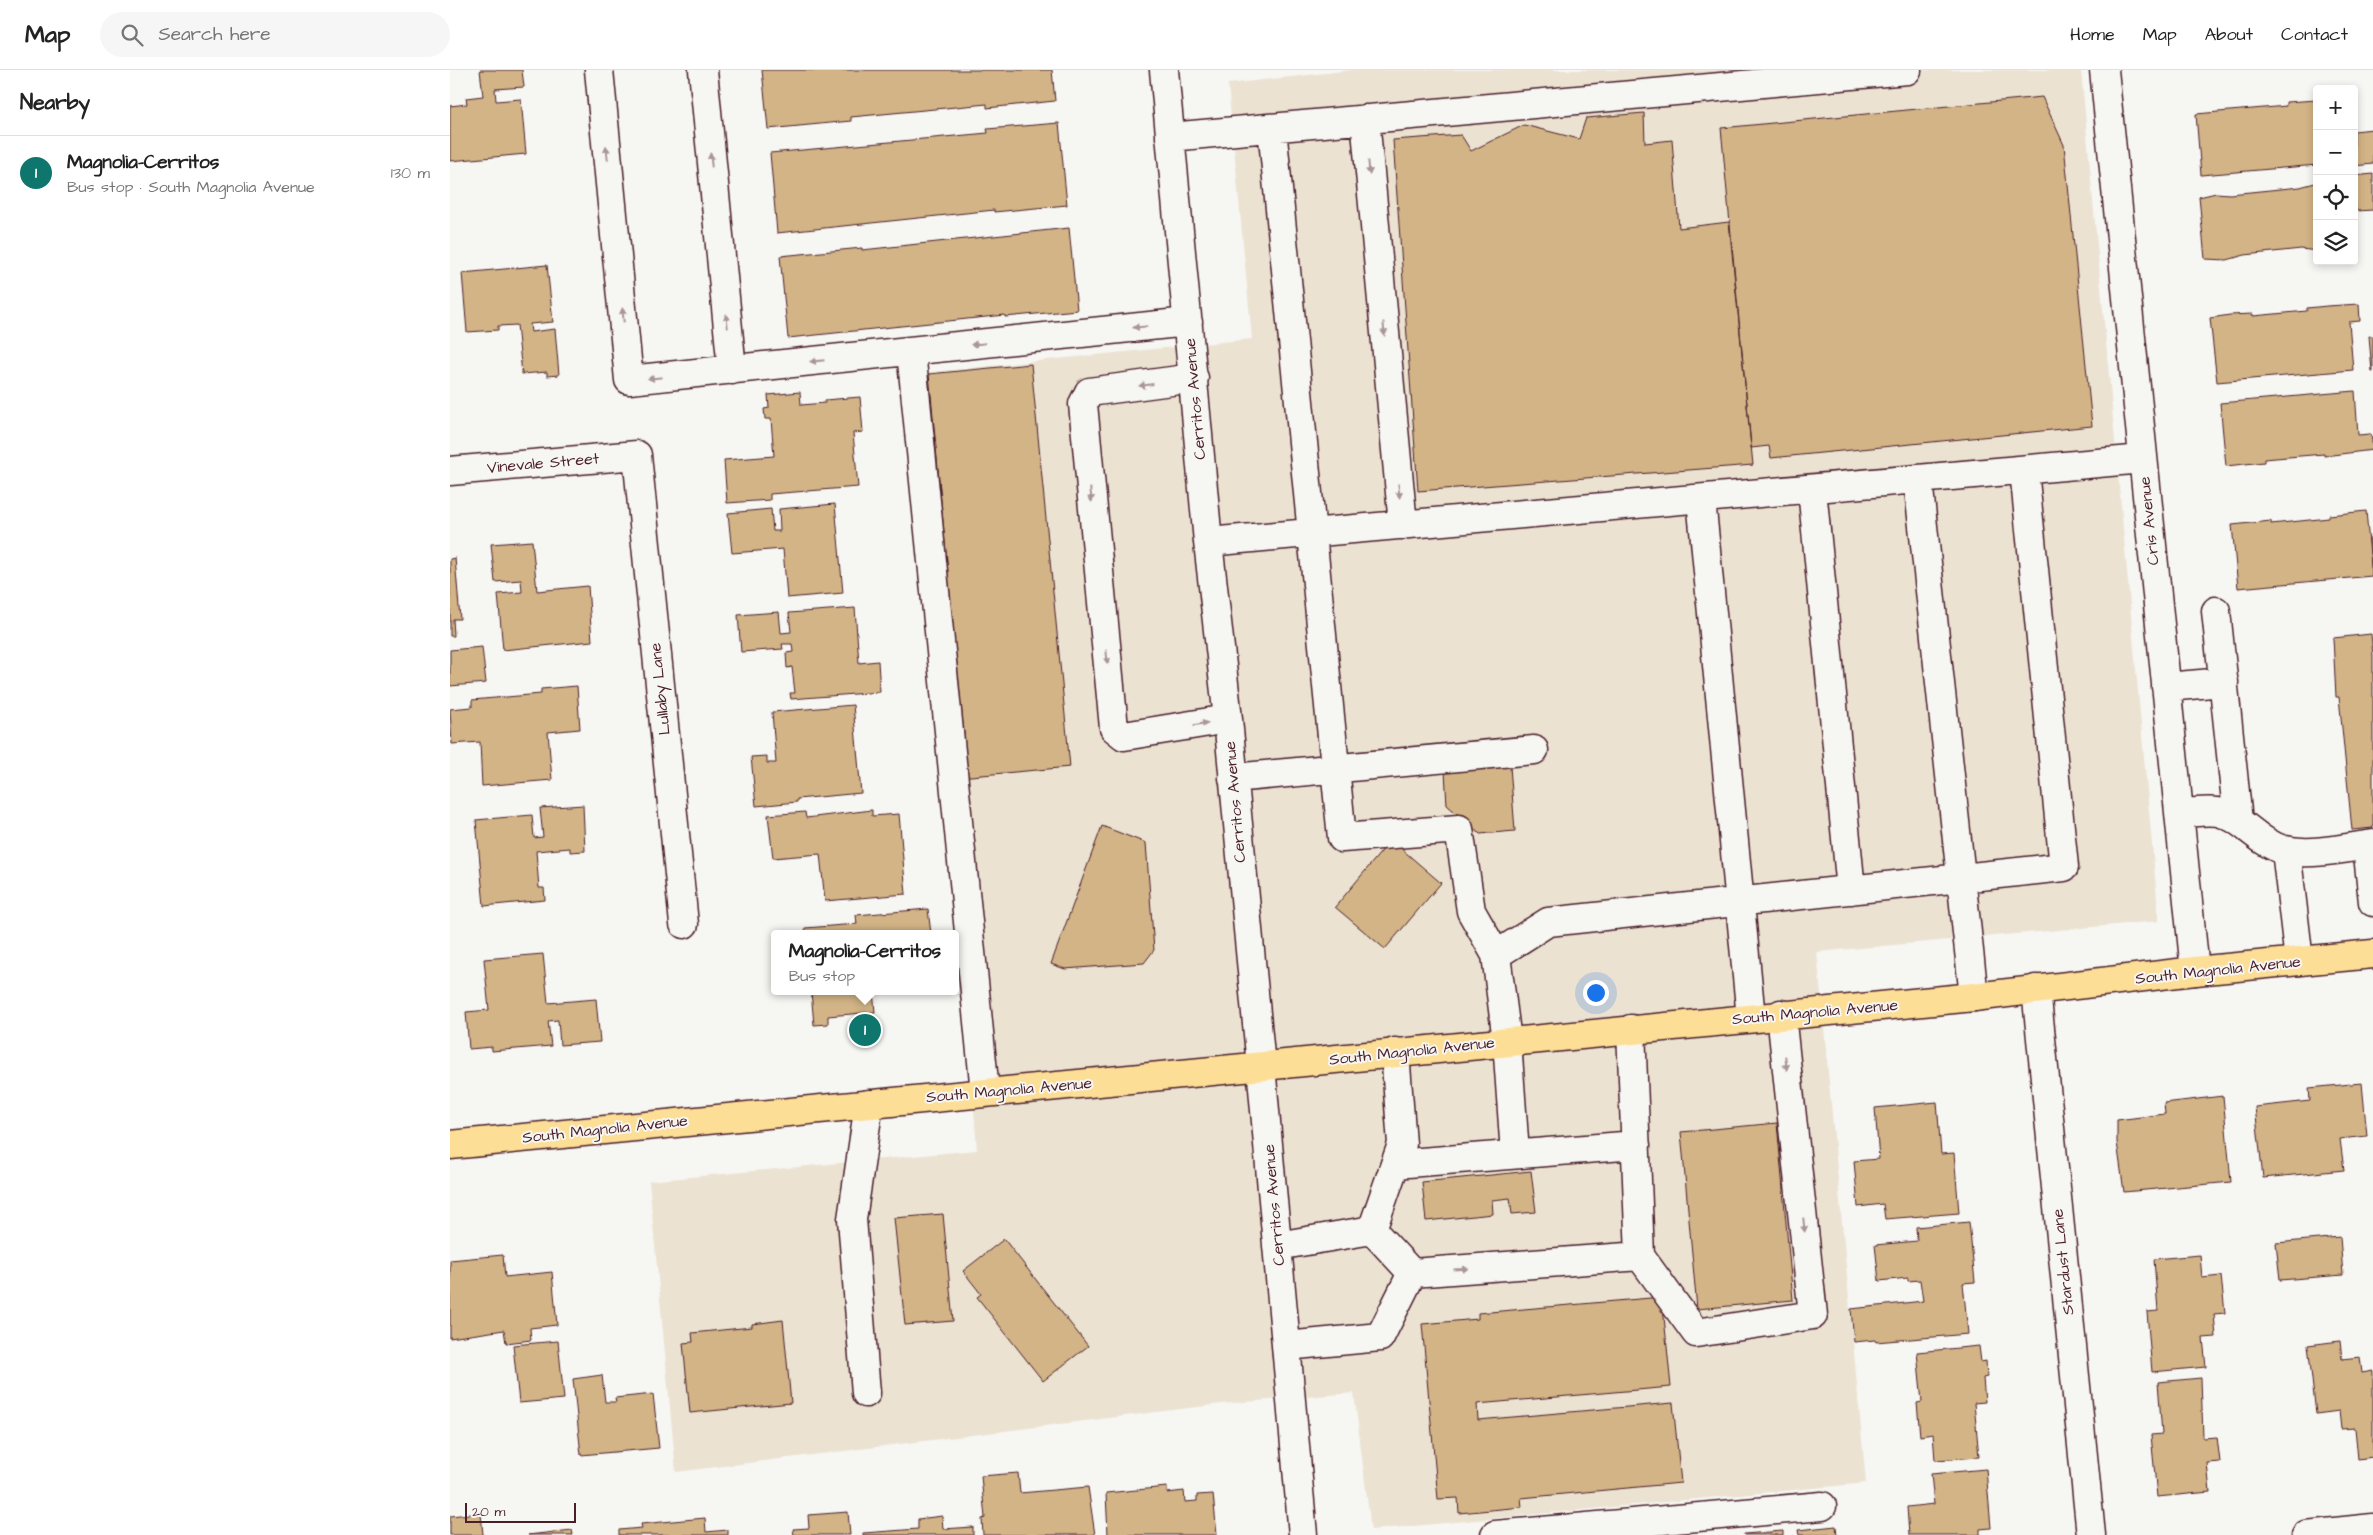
<!DOCTYPE html>
<html lang="en">
<head>
<meta charset="utf-8">
<style>
	:root { --surface:#fff; --page:#f6f6f6; --text:#222; --muted:#767676; --line:#e0e0e0; --accent:#0f766e }
	body { margin:0; font-family:"Architects Daughter",sans-serif; background:var(--page); color:var(--text) }
	.controls { position:absolute; right:15px; top:15px; display:grid; overflow:hidden; border-radius:5px; box-shadow:0 2px 8px #0003 }
	.controls button { width:45px; height:45px; display:grid; place-items:center; padding:0; border:0; border-bottom:1px solid var(--line); background:var(--surface); color:var(--text); font:25px sans-serif }
	.scale { position:absolute; left:15px; bottom:12px; width:111px; box-sizing:border-box; padding-left:5px; border:2px solid #4a1f2b; border-top:0; font-size:14px; line-height:18px; white-space:nowrap; color:#4a1f2b; -webkit-text-stroke:4px #f6f6f2; paint-order:stroke }
	.you { position:absolute; left:1145px; top:922px; width:18px; height:18px; margin:-12px; border:4px solid #fff; border-radius:50%; background:#1a73e8; box-shadow:0 0 0 8px #1a73e833 }
	.badge { display:grid; place-items:center; width:32px; height:32px; border-radius:50%; background:var(--accent); color:#fff; font-size:16px; font-weight:700 }
	.pin { position:absolute; translate:-50% -50%; border:2px solid #fff; box-shadow:0 1px 5px #0006 }
	.popup { position:absolute; left:321px; top:860px; width:188px; height:65px; box-sizing:border-box; display:grid; place-content:center; border-radius:5px; background:var(--surface); filter:drop-shadow(0 1px 4px #0005); font-size:16px; white-space:nowrap; color:var(--muted) }
	.popup b { font-size:19px; color:var(--text) }
	.popup::after { content:''; position:absolute; left:50%; top:100%; margin-left:-10px; border:10px solid transparent; border-top-color:var(--surface) }
	.list { margin:0; padding:0; list-style:none }
	h2 { display:flex; justify-content:space-between; align-items:center; height:65px; margin:0; padding:0 20px; font-size:21px }
	h2 small { font-size:16px; font-weight:400; color:var(--muted) }
	.list li { display:grid; grid-template-columns:32px 1fr auto; gap:15px; align-items:center; box-sizing:border-box; height:75px; padding:0 20px; border-top:1px solid var(--line) }
	.list b { display:block; font-size:19px; white-space:nowrap }
	.list p { margin:0; font-size:16px; white-space:nowrap; color:var(--muted) }
	.list em { font-size:16px; font-style:normal; color:var(--muted) }
	.icon { flex:none; width:28px; height:28px; fill:none; stroke:currentColor; stroke-width:2; stroke-linecap:round; stroke-linejoin:round }
	.map { position:relative; flex:none; width:1923px; height:1465px; overflow:hidden }
	header { display:flex; align-items:center; gap:30px; box-sizing:border-box; height:70px; padding:0 25px; background:var(--surface); border-bottom:1px solid var(--line) }
	header strong { font-size:24px }
	nav { display:flex; gap:28px; margin-inline-start:auto; font-size:18px }
	.search { width:350px; height:45px; background:var(--page); display:flex; align-items:center; gap:12px; box-sizing:border-box; padding:0 18px; border-radius:28px; color:var(--muted); font-size:19px }
	main { display:flex }
	aside { flex:1; background:var(--surface) }
	.map>svg:first-child { display:block }
	.built { fill:#ebe2d2 }
	.building { fill:#d2b486; stroke:#4a1f2b }
	.lines { fill:none; stroke-linecap:round; stroke-linejoin:round }
	.minor-casing { stroke:#4a1f2b; stroke-width:31 }
	.major-casing { stroke:#4a1f2b; stroke-width:31 }
	.minor { stroke:#f6f6f2; stroke-width:28 }
	.major { stroke:#fdde96; stroke-width:28 }
	.oneway { fill:#a99598 }
	.labels { text-anchor:middle; dominant-baseline:central; stroke-width:4; stroke-linejoin:round; paint-order:stroke }
	.street-label { font-size:16px; fill:#4a1f2b; stroke:#f6f6f2 }
</style>
</head>
<body>
<header>
<strong>Map</strong>
<div class="search"><svg class="icon" aria-label="search" viewBox="0 0 24 24"><circle cx="10" cy="10" r="6"/><path d="M15 15l6 6"/></svg>Search here</div>
<nav><a>Home</a><a>Map</a><a>About</a><a>Contact</a></nav>
</header>
<main>
<aside>
<h2>Nearby<small></small></h2>
<ul class="list">
<li><span class="badge">1</span><div><b>Magnolia-Cerritos</b><p>Bus stop · South Magnolia Avenue</p></div><em>130 m</em></li>
</ul>
</aside>
<div class="map">
<svg width="1923" height="1465" viewBox="0 0 1923 1465">
	<rect width="100%" height="100%" fill="#f6f6f2"/>
	<filter id="ink" filterUnits="userSpaceOnUse"><feTurbulence type="fractalNoise" baseFrequency=".02" numOctaves="2"/><feDisplacementMap in="SourceGraphic" scale="10" xChannelSelector="R" yChannelSelector="G"/><feConvolveMatrix kernelMatrix="1 2 1 2 8 2 1 2 1" color-interpolation-filters="sRGB"/></filter>
	<g filter="url(#ink)">
		<path class="built" d="M902,0H1631L1709,851L1367,882L1416,1413L921,1460L904,1323L771,1334L226,1402L199,1111L527,1080L517,943L451,305L802,269L778,14Z"/>
		<path class="building" d="M30,0H72L74,17L45,19L46,31L71,29L76,84L0,91V36L17,34L16,28L33,26Z
			M312,0H602L605,31L537,38V34L401,47V51L318,59Z
			M1592,27L1614,75L1642,356L1321,388L1319,376L1301,378L1271,58Z
			M1867,30V95L1751,105L1746,44L1836,36V32Z
			M1194,43L1195,73L1222,70L1229,158L1279,152L1303,395L968,421L943,70L1011,65L1021,81L1074,55L1129,69L1136,48Z
			M609,53L617,135L544,142V140L327,163L320,83L538,63L537,59Z
			M1923,59V94L1904,96V61Z
			M1923,104V140L1906,141L1904,106Z
			M1865,113H1867V181L1851,179L1795,185L1777,190L1755,189L1749,127L1766,123L1780,124L1850,117Z
			M619,158L627,240L555,247V245L338,268L330,186L412,178V180Z
			M97,195L103,252L80,254L81,262L105,259L109,305L97,306V302L72,304L67,255L48,256V260L17,262L12,203Z
			M1909,234L1910,251L1899,252L1903,300L1767,312L1760,248L1780,245L1803,244V246L1857,241V238L1877,236Z
			M1919,266H1923V302H1922Z
			M581,294L620,697L510,707L507,666L514,665L506,586L495,587L493,559L503,558L479,304Z
			M1905,321L1908,365L1921,364L1923,380L1874,386V384L1814,389V392L1776,396L1770,333Z
			M350,322L351,335L375,333V330L410,327L413,362L403,363L408,417L320,424V430L277,433L274,390L324,386L321,349H315L314,339L319,338L318,325Z
			M385,434L393,523L337,528L333,479L282,483L278,443L321,439L323,461H330L329,439Z
			M1916,441L1922,506L1788,518L1782,455L1821,451V454L1879,448V445Z
			M1919,469H1923V504L1922,505Z
			M82,471L87,521L138,516L142,571L53,580L48,524L72,522L71,510L45,512L41,474Z
			M5,488L10,549H3L4,566H0V489Z
			M405,538L409,593L428,591L430,622L341,629L340,623H345L342,597L337,598L336,583L343,582L342,574H332L333,579L291,582L288,545L329,542L331,563L341,562L339,543Z
			M1921,564L1923,585V758L1902,760L1889,627H1886L1883,568Z
			M32,577L36,613L0,616V580Z
			M127,616L130,659L98,662L102,710L32,716L30,672L2,674L0,639L22,637V630L91,624V619Z
			M403,635L411,723L347,729V732L306,736L301,687L317,686V693H326L322,642Z
			M1060,696L1065,761L1030,764L997,735L995,702Z
			M133,735L135,781L120,782V778L86,781L89,818H94L95,830L34,836L26,750L82,745L84,768L93,767L90,738Z
			M422,740V746L449,744L456,824L375,831L370,784L323,788L318,745L355,742L356,748Z
			M652,756L696,773L704,880L694,893L615,899L601,894Z
			M941,770L991,813L935,879L885,837Z
			M478,839L481,864H356L355,858L407,854L406,845Z
			M93,884L98,933L146,929L150,972L110,975L108,950L98,951L101,976L42,981V977L19,979L16,942L39,940L34,889Z
			M361,921H423L425,942L378,946V954L364,955Z
			M1912,1013L1917,1066L1890,1069L1894,1100L1813,1108L1805,1037L1860,1031L1859,1018Z
			M1773,1026L1781,1112L1674,1122L1667,1072V1050L1715,1044L1714,1033Z
			M1487,1032L1491,1084L1504,1083L1509,1143L1435,1149L1433,1134L1408,1137L1404,1091L1429,1089L1425,1038Z
			M1327,1053L1343,1230L1247,1239L1231,1062Z
			M1081,1101L1086,1142L1062,1144L1060,1128L1042,1130L1043,1144L976,1151L972,1112Z
			M493,1144L503,1251L455,1255L444,1148Z
			M1519,1152L1525,1212L1513,1213L1518,1264L1426,1272L1425,1270L1404,1272L1401,1239L1473,1231L1470,1210L1458,1211V1208L1429,1211L1425,1175L1467,1171L1466,1157Z
			M1890,1167L1893,1205L1830,1210L1826,1173Z
			M554,1169L638,1276L593,1311L527,1227L531,1224L513,1201Z
			M53,1185L55,1207L102,1202L107,1255L80,1258L81,1270L56,1273L54,1260L0,1268V1190Z
			M1750,1185L1752,1208L1771,1206L1775,1243L1764,1244L1766,1267L1753,1268L1756,1297L1702,1302L1697,1242L1708,1241L1704,1189Z
			M1212,1227L1221,1317L1027,1334L1028,1350L1223,1333L1231,1413L1071,1428L1072,1437L1009,1443L1008,1428L988,1429L972,1254L1028,1249V1243Z
			M333,1250L341,1333L240,1343L233,1273L243,1272L242,1263L302,1257V1254Z
			M108,1271L114,1329L69,1333L63,1275Z
			M1890,1271L1892,1289L1910,1287L1912,1303L1923,1301V1387L1908,1389L1905,1358L1891,1359L1889,1341L1866,1344L1858,1275Z
			M1529,1276L1531,1292L1536,1291L1537,1307L1533,1308L1535,1332L1524,1333L1529,1387L1485,1390L1483,1364L1470,1366L1467,1333L1472,1332L1467,1282Z
			M152,1305L155,1332H166L165,1328L203,1324L209,1378L131,1385L123,1309Z
			M1751,1308L1753,1368L1767,1367L1770,1392L1757,1393L1760,1422L1707,1427L1701,1365L1712,1364L1708,1312Z
			M1536,1399L1541,1458L1530,1459V1465H1459L1457,1437L1484,1434L1481,1404Z
			M568,1403L570,1423L638,1417L645,1465H533L532,1449L535,1448L531,1406Z
			M717,1417V1423L734,1421L735,1432L747,1431V1425L763,1424L767,1465H658L656,1423Z
			M398,1442L400,1465H344L343,1459L359,1458L358,1445Z
			M31,1443L33,1465H0V1446Z
			M492,1446L493,1459L523,1457V1465H413V1463L468,1459V1449Z
			M255,1448L256,1462L278,1460V1465H169V1460L192,1458L191,1454Z
			M1386,1456L1387,1465H1349L1348,1460Z
			M122,1460L123,1465H78Z
			M1333,1461V1465H1294V1464Z"/>
		<g class="lines">
			<g class="minor-casing">
				<path id="minor" d="M149,0L179,310L738,252
					M253,0L282,300
					M714,0L758,472L778,649L811,996L853,1465
					M1654,0L1745,901
					M915,49L953,455
					M822,58L892,768L1009,759L1021,841L1046,885L1057,971L1065,1084
					M720,67L1457,0
					M461,281L535,1022
					M744,308L639,322L633,334L664,658L674,666L778,649
					M0,401L187,385L234,854
					M1468,410L1524,927
					M1362,419L1401,820
					M1251,429L1301,948
					M758,472L1693,389
					M1766,541L1788,751
					M1716,617L1774,612
					M783,708L1084,680
					M1729,743C1741,743 1756,740 1768,742C1792,747 1808,773 1834,780C1861,786 1896,778 1923,774
					M1917,775L1923,832
					M1836,780L1849,891
					M1046,885L1098,852L1614,797L1574,400
					M1586,919L1641,1465
					M1181,959L1190,1186L1246,1263L1363,1245L1331,944
					M945,1094L1186,1075
					M922,1160L952,1074L945,982
					M827,1176L922,1160L962,1203
					M962,1203L1190,1186
					M836,1276L930,1267L962,1203
					M416,1323L402,1149L419,1034
					M1045,1465L1372,1436
					M1856,1465L1923,1458"/>
			</g>
			<g class="major-casing">
				<path id="major" d="M0,1075L1524,927L1745,901L1923,884"/>
			</g>
			<use href="#minor" class="minor"/>
			<use href="#major" class="major"/>
		</g>
		<defs><path id="oneway-solid" d="M-6-.8H1V-3.2L6.5 0L1 3.2V.8H-6Z" transform="scale(1.25)"/></defs>
		<g class="oneway">
			<use href="#oneway-solid" transform="translate(157 83) rotate(-96)"/>
			<use href="#oneway-solid" transform="translate(261 90) rotate(-96)"/>
			<use href="#oneway-solid" transform="translate(919 98) rotate(85)"/>
			<use href="#oneway-solid" transform="translate(173 245) rotate(-96)"/>
			<use href="#oneway-solid" transform="translate(277 251) rotate(-96)"/>
			<use href="#oneway-solid" transform="translate(690 257) rotate(174)"/>
			<use href="#oneway-solid" transform="translate(934 259) rotate(85)"/>
			<use href="#oneway-solid" transform="translate(528 274) rotate(174)"/>
			<use href="#oneway-solid" transform="translate(367 291) rotate(174)"/>
			<use href="#oneway-solid" transform="translate(205 308) rotate(174)"/>
			<use href="#oneway-solid" transform="translate(696 315) rotate(173)"/>
			<use href="#oneway-solid" transform="translate(949 421) rotate(85)"/>
			<use href="#oneway-solid" transform="translate(641 425) rotate(84)"/>
			<use href="#oneway-solid" transform="translate(657 587) rotate(84)"/>
			<use href="#oneway-solid" transform="translate(751 654) rotate(-9)"/>
			<use href="#oneway-solid" transform="translate(1336 993) rotate(84)"/>
			<use href="#oneway-solid" transform="translate(1354 1155) rotate(84)"/>
			<use href="#oneway-solid" transform="translate(1011 1199) rotate(-4)"/>
		</g>
	</g>
	<g class="labels">
		<g class="street-label">
			<text transform="translate(745 329) rotate(-95)">Cerritos Avenue</text>
			<text transform="translate(93 393) rotate(-5)">Vinevale Street</text>
			<text transform="translate(1699 451) rotate(-96)">Cris Avenue</text>
			<text transform="translate(210 619) rotate(-96)">Lullaby Lane</text>
			<text transform="translate(785 732) rotate(-95)">Cerritos Avenue</text>
			<text transform="translate(1768 900) rotate(-6)">South Magnolia Avenue</text>
			<text transform="translate(1365 942) rotate(-5)">South Magnolia Avenue</text>
			<text transform="translate(962 981) rotate(-6)">South Magnolia Avenue</text>
			<text transform="translate(559 1020) rotate(-5)">South Magnolia Avenue</text>
			<text transform="translate(155 1059) rotate(-6)">South Magnolia Avenue</text>
			<text transform="translate(824 1135) rotate(-95)">Cerritos Avenue</text>
			<text transform="translate(1613 1192) rotate(-96)">Stardust Lane</text>
		</g>
	</g>
</svg>
<div class="controls">
<button>+</button>
<button>−</button>
<button><svg class="icon" aria-label="locate" viewBox="0 0 24 24"><circle cx="12" cy="12" r="6"/><path d="M12 2v4M12 18v4M2 12h4M18 12h4"/></svg></button>
<button><svg class="icon" aria-label="layers" viewBox="0 0 24 24"><path d="M12 4l9 5-9 5-9-5zM3 14l9 5 9-5"/></svg></button>
</div>
<div class="scale">20 m</div>
<div class="you"></div>
<div class="pin badge" style="left:415px;top:960px">1</div>
<div class="popup"><b>Magnolia-Cerritos</b>Bus stop</div>
</div>
</main>
</body>
</html>
